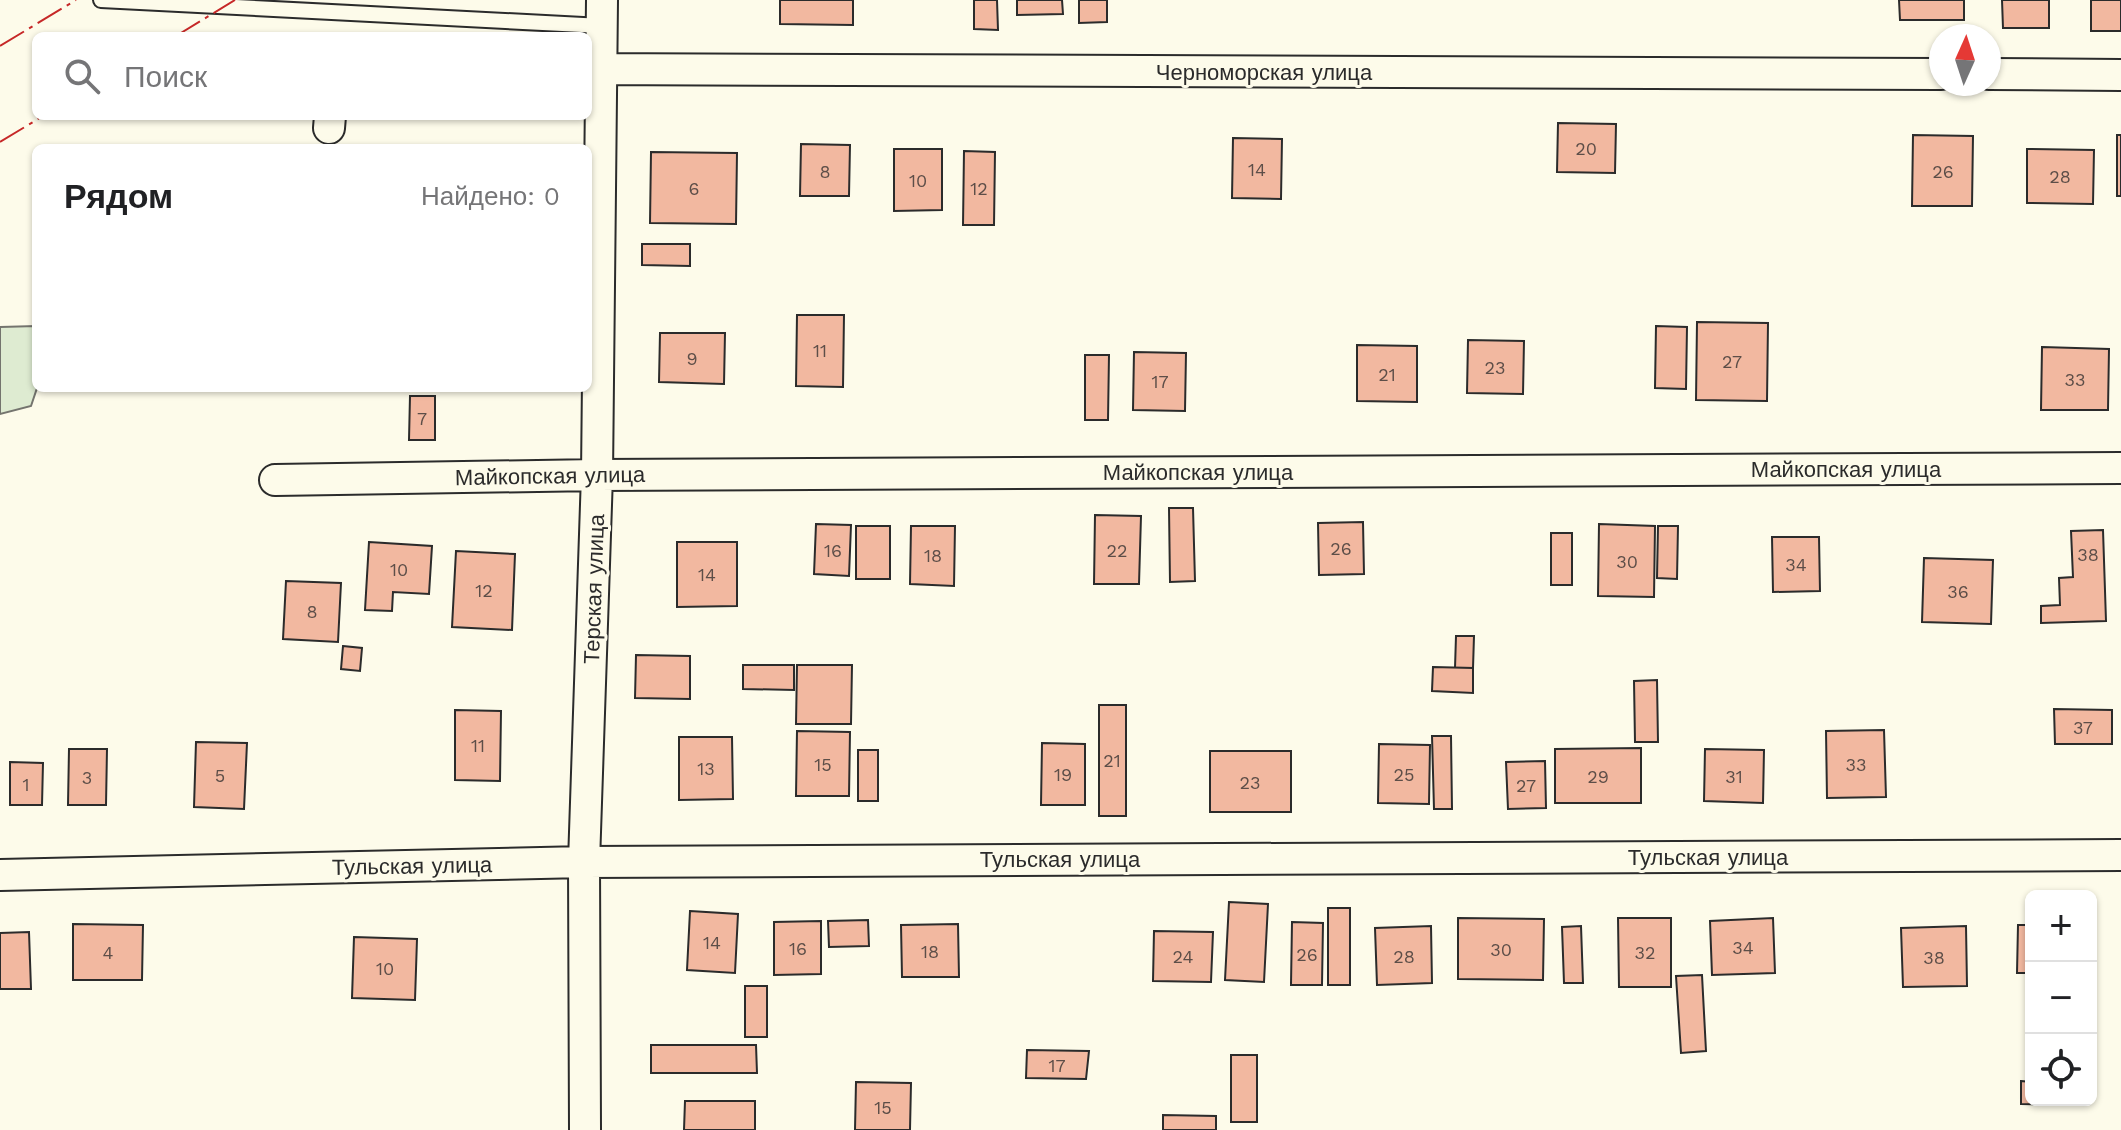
<!DOCTYPE html>
<html lang="ru">
<head>
<meta charset="utf-8">
<style>
	:root { --surface:#fff; --page:#f6f6f6; --text:#202124; --muted:#757577; --line:#e0e0e0 }
	body { margin:0; font-family:"Work Sans",sans-serif; background:var(--page); color:var(--text) }
	.controls { position:absolute; right:24px; bottom:24px; display:grid; overflow:hidden; border-radius:12px; box-shadow:0 2px 6px #0004 }
	.controls button { width:72px; height:72px; display:grid; place-items:center; padding:0; border:0; border-bottom:2px solid var(--line); background:var(--surface); color:var(--text); font:40px sans-serif }
	.compass { position:absolute; left:1929px; top:24px; width:72px; height:72px; border-radius:50%; background:var(--surface); box-shadow:0 2px 6px #0004; rotate:3deg }
	.list { margin:0; padding:0; list-style:none }
	h2 { display:flex; justify-content:space-between; align-items:center; height:104px; margin:0; padding:0 32px; font-size:34px }
	h2 small { font-size:26px; font-weight:400; color:var(--muted) }
	.icon { flex:none; width:44px; height:44px; fill:none; stroke:currentColor; stroke-width:2; stroke-linecap:round; stroke-linejoin:round }
	.map { position:relative; flex:none; width:2121px; height:1130px; overflow:hidden }
	.search { position:absolute; background:var(--surface); box-shadow:0 2px 6px #0004; left:32px; top:32px; width:560px; height:88px; display:flex; align-items:center; gap:20px; box-sizing:border-box; padding:0 28px; border-radius:12px; color:var(--muted); font-size:30px }
	.panel { position:absolute; background:var(--surface); box-shadow:0 2px 6px #0004; left:32px; top:144px; width:560px; height:248px; border-radius:12px }
	.map>svg:first-child { display:block }
	.green { fill:#deebd1; stroke:#74746e; stroke-width:2 }
	.building { fill:#f2b8a0; stroke:#2b2b2b; stroke-width:2 }
	.lines { fill:none; stroke-linecap:round; stroke-linejoin:round }
	.lane-casing { stroke:#2b2b2b; stroke-width:18 }
	.street-casing { stroke:#2b2b2b; stroke-width:34 }
	.lane { stroke:#fdfbea; stroke-width:14 }
	.street { stroke:#fdfbea; stroke-width:30 }
	.power { stroke:#c62828; stroke-width:2; stroke-dasharray:28 6 4 6; stroke-linecap:butt }
	.labels { text-anchor:middle; dominant-baseline:central; stroke-width:6; stroke-linejoin:round; paint-order:stroke }
	.number-label { font-size:18px; fill:#5d4e48 }
	.street-label { font-size:22px; fill:#2b2b2b; stroke:#fdfbea }
</style>
</head>
<body>
<div class="map">
<svg width="2121" height="1130" viewBox="0 0 2121 1130">
	<rect width="100%" height="100%" fill="#fdfbea"/>
	<path class="green" d="M36,326L37,388L31,406L0,414V327Z"/>
	<path class="building" d="M780,0H853V25L780,24Z
		M974,0H997L998,30L974,29Z
		M1017,0H1062L1063,14L1017,15Z
		M1079,0H1107V22L1079,23Z
		M1899,0H1964V20H1900Z
		M2002,0H2049V28H2003Z
		M2091,0H2121V31H2091Z
		M1558,123L1616,124L1615,173L1557,172Z
		M1913,135L1973,136L1972,206H1912Z
		M2117,135H2121V196H2117Z
		M1233,138L1282,139L1281,199L1232,198Z
		M801,144L850,145L849,196H800Z
		M894,149H942V210L894,211Z
		M2027,149L2094,150L2093,204L2027,203Z
		M964,151L995,152L994,225H963Z
		M651,152L737,153L736,224L650,223Z
		M642,244H690V266L642,265Z
		M797,315H844L843,387L796,386Z
		M1697,322L1768,323L1767,401L1696,400Z
		M1656,326L1687,327L1686,389L1655,388Z
		M660,333H725L724,384L659,382Z
		M1468,340L1524,341L1523,394L1467,393Z
		M1357,345L1417,346V402L1357,401Z
		M2042,347L2109,349L2108,410H2041Z
		M1134,352L1186,353L1185,411L1133,410Z
		M1085,355H1109L1108,420H1085Z
		M410,396H435V440H409Z
		M1169,508H1193L1195,581L1170,582Z
		M1095,515L1141,516L1139,584H1094Z
		M1363,522L1364,574L1319,575L1318,523Z
		M816,524L851,525L849,576L814,574Z
		M1599,524L1655,526L1654,597L1598,596Z
		M856,526H890V579H856Z
		M911,526H955L954,586L910,584Z
		M1658,526H1678L1677,579L1657,578Z
		M2103,530L2106,621L2041,623V606L2060,605L2059,578L2073,577L2071,531Z
		M1551,533H1572V585H1551Z
		M1772,537H1819L1820,591L1773,592Z
		M369,542L432,546L429,594L393,592L392,611L365,610Z
		M677,542H737V606L677,607Z
		M456,551L515,554L512,630L452,627Z
		M1924,558L1993,560L1991,624L1922,622Z
		M286,581L341,583L338,642L283,639Z
		M1456,636H1474L1473,668H1455Z
		M343,646L362,648L360,671L341,669Z
		M636,655L690,656V699L635,698Z
		M743,665H794V690L743,689Z
		M797,665H852L851,724H796Z
		M1433,667L1473,668V693L1432,691Z
		M1657,680L1658,742H1635L1634,681Z
		M1099,705H1126V816H1099Z
		M2054,709L2112,710V744H2055Z
		M455,710L501,711L500,781L455,780Z
		M1884,730L1886,797L1827,798L1826,731Z
		M797,731L850,732L849,796H796Z
		M1432,736H1451L1452,809H1434Z
		M679,737H732L733,799L679,800Z
		M196,742L247,743L244,809L194,807Z
		M1042,743L1085,744V805H1041Z
		M1379,744L1430,745L1429,804L1378,803Z
		M1641,748V803H1555V749Z
		M69,749H107L106,805H68Z
		M1705,749L1764,750L1763,803L1704,801Z
		M858,750H878V801H858Z
		M1210,751H1291V812H1210Z
		M1545,761L1546,808L1508,809L1506,762Z
		M10,762L43,763L42,805H10Z
		M1229,902L1268,904L1264,982L1225,980Z
		M1328,908H1350V985H1328Z
		M690,911L738,914L735,973L687,970Z
		M1458,918L1544,919L1543,980L1458,979Z
		M1618,918H1671V987H1619Z
		M1773,918L1775,973L1712,975L1710,921Z
		M868,920L869,946L829,947L828,921Z
		M821,921V974L774,975V922Z
		M1292,922L1323,923L1322,985H1291Z
		M73,924L143,925L142,980H73Z
		M958,924L959,977H902L901,925Z
		M2018,925H2031V973H2017Z
		M1431,926L1432,983L1377,985L1375,928Z
		M1581,926L1583,983H1564L1562,927Z
		M1966,926L1967,986L1903,987L1901,928Z
		M1154,931L1213,932L1211,982L1153,981Z
		M29,932L31,989H0V933Z
		M354,937L417,939L415,1000L352,998Z
		M1702,975L1706,1051L1681,1053L1676,976Z
		M745,986H767V1037H745Z
		M651,1045H756L757,1073H651Z
		M1027,1050L1089,1051L1086,1079L1026,1078Z
		M1231,1055H1257V1122H1231Z
		M2021,1081L2031,1082V1100H2064V1105L2021,1104Z
		M856,1082L911,1083L910,1130H855Z
		M685,1101H755V1130H684Z
		M1163,1115L1216,1116V1130H1163Z"/>
	<g class="lines">
		<g class="lane-casing">
			<path id="lane" d="M101,0L602,26"/>
		</g>
		<g class="street-casing">
			<path id="street" d="M588,69L1941,74
				M1989,74L2121,75
				M329,128L330,116
				M275,480L597,475L2121,468
				M0,875L584,862L2121,855
				M585,1130L584,862L597,475L602,0"/>
		</g>
		<use href="#lane" class="lane"/>
		<use href="#street" class="street"/>
		<path class="power" d="M176,36L235,0
			M0,46L76,0
			M0,142L43,116"/>
	</g>
	<g class="labels">
		<g class="number-label">
			<text x="1586" y="148">20</text>
			<text x="1257" y="169">14</text>
			<text x="825" y="171">8</text>
			<text x="1943" y="171">26</text>
			<text x="2060" y="176">28</text>
			<text x="918" y="180">10</text>
			<text x="694" y="188">6</text>
			<text x="979" y="188">12</text>
			<text x="820" y="350">11</text>
			<text x="692" y="358">9</text>
			<text x="1732" y="361">27</text>
			<text x="1495" y="367">23</text>
			<text x="1387" y="374">21</text>
			<text x="2075" y="379">33</text>
			<text x="1160" y="381">17</text>
			<text x="422" y="418">7</text>
			<text x="1341" y="548">26</text>
			<text x="833" y="550">16</text>
			<text x="1117" y="550">22</text>
			<text x="2088" y="554">38</text>
			<text x="933" y="555">18</text>
			<text x="1627" y="561">30</text>
			<text x="1796" y="564">34</text>
			<text x="399" y="569">10</text>
			<text x="707" y="574">14</text>
			<text x="484" y="590">12</text>
			<text x="1958" y="591">36</text>
			<text x="312" y="611">8</text>
			<text x="2083" y="727">37</text>
			<text x="478" y="745">11</text>
			<text x="1112" y="760">21</text>
			<text x="823" y="764">15</text>
			<text x="1856" y="764">33</text>
			<text x="706" y="768">13</text>
			<text x="1063" y="774">19</text>
			<text x="1404" y="774">25</text>
			<text x="220" y="775">5</text>
			<text x="1598" y="776">29</text>
			<text x="1734" y="776">31</text>
			<text x="87" y="777">3</text>
			<text x="1250" y="782">23</text>
			<text x="26" y="784">1</text>
			<text x="1526" y="785">27</text>
			<text x="712" y="942">14</text>
			<text x="1743" y="947">34</text>
			<text x="798" y="948">16</text>
			<text x="1501" y="949">30</text>
			<text x="930" y="951">18</text>
			<text x="108" y="952">4</text>
			<text x="1645" y="952">32</text>
			<text x="1307" y="954">26</text>
			<text x="1183" y="956">24</text>
			<text x="1404" y="956">28</text>
			<text x="1934" y="957">38</text>
			<text x="385" y="968">10</text>
			<text x="1057" y="1065">17</text>
			<text x="883" y="1107">15</text>
		</g>
		<g class="street-label">
			<text x="1264" y="72">Черноморская улица</text>
			<text x="1846" y="469">Майкопская улица</text>
			<text x="1198" y="472">Майкопская улица</text>
			<text transform="translate(550 476) rotate(-1)">Майкопская улица</text>
			<text transform="translate(594 589) rotate(-88)">Терская улица</text>
			<text x="1708" y="857">Тульская улица</text>
			<text x="1060" y="859">Тульская улица</text>
			<text transform="translate(412 866) rotate(-1)">Тульская улица</text>
		</g>
	</g>
</svg>
<div class="controls">
<button>+</button>
<button>−</button>
<button><svg class="icon" aria-label="locate" viewBox="0 0 24 24"><circle cx="12" cy="12" r="6"/><path d="M12 2v4M12 18v4M2 12h4M18 12h4"/></svg></button>
</div>
<svg class="compass" viewBox="-18 -18 36 36"><path d="M0-13l5 13h-10z" fill="#e53935"/><path d="M0 13l5-13h-10z" fill="#757577"/></svg>
<div class="search"><svg class="icon" aria-label="search" viewBox="0 0 24 24"><circle cx="10" cy="10" r="6"/><path d="M15 15l6 6"/></svg>Поиск</div>
<section class="panel">
<h2>Рядом<small>Найдено: 0</small></h2>
<ul class="list">
</ul>
</section>
</div>
</body>
</html>
